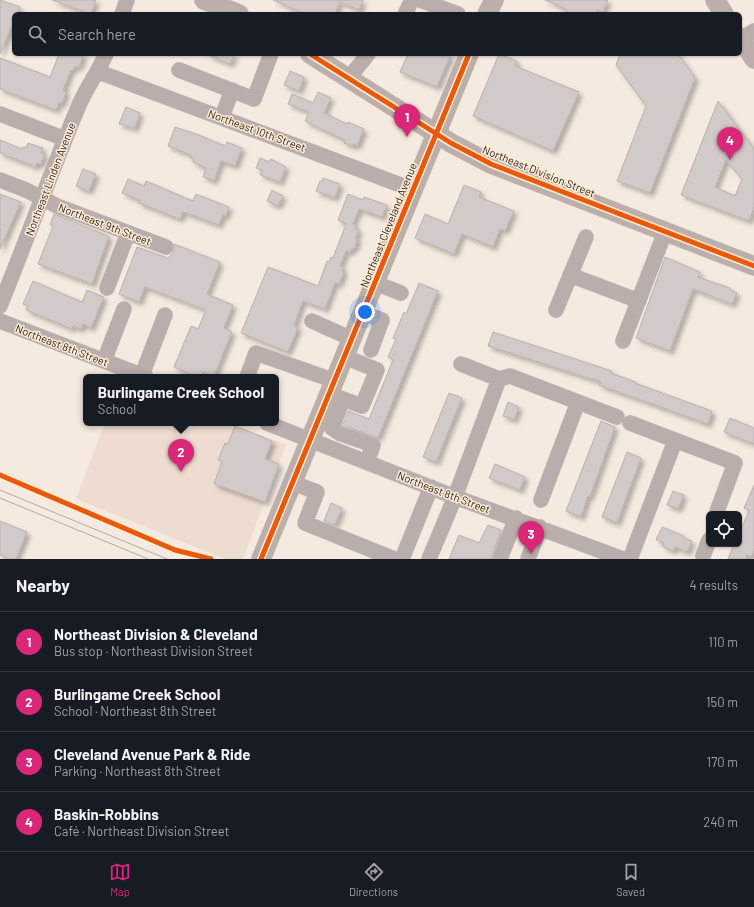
<!DOCTYPE html>
<html lang="en">
<head>
<meta charset="utf-8">
<style>
	:root { --surface:#171b24; --page:#20242c; --text:#f1f3f6; --muted:#9ea1a6; --line:#363941; --accent:#db2777 }
	body { margin:0; font-family:Barlow,sans-serif; background:var(--page); color:var(--text) }
	.controls { position:absolute; right:12px; bottom:12px; display:grid; overflow:hidden; border-radius:6px; box-shadow:0 1px 3px #0004 }
	.controls button { width:36px; height:36px; display:grid; place-items:center; padding:0; border:0; border-bottom:1px solid var(--line); background:var(--surface); color:var(--text); font:20px sans-serif }
	.you { position:absolute; left:365px; top:312px; width:14px; height:14px; margin:-10px; border:3px solid #fff; border-radius:50%; background:#1a73e8; box-shadow:0 0 0 6px #1a73e833 }
	.badge { display:grid; place-items:center; width:26px; height:26px; border-radius:50%; background:var(--accent); color:#fff; font-size:13px; font-weight:700 }
	.pin { position:absolute; translate:-50% -33px; filter:drop-shadow(0 1px 2px #0008) }
	.pin::after { content:''; position:absolute; top:21px; width:14px; height:12px; background:inherit; clip-path:polygon(0 0,100% 0,50% 100%) }
	.popup { position:absolute; left:83px; top:374px; width:196px; height:52px; box-sizing:border-box; display:grid; place-content:center; border-radius:6px; background:var(--surface); filter:drop-shadow(0 1px 3px #0005); font-size:13px; white-space:nowrap; color:var(--muted) }
	.popup b { font-size:15px; color:var(--text) }
	.popup::after { content:''; position:absolute; left:50%; top:100%; margin-left:-8px; border:8px solid transparent; border-top-color:var(--surface) }
	.list { margin:0; padding:0; list-style:none }
	h2 { display:flex; justify-content:space-between; align-items:center; height:52px; margin:0; padding:0 16px; font-size:17px }
	h2 small { font-size:13px; font-weight:400; color:var(--muted) }
	.list li { display:grid; grid-template-columns:26px 1fr auto; gap:12px; align-items:center; box-sizing:border-box; height:60px; padding:0 16px; border-top:1px solid var(--line) }
	.list b { display:block; font-size:15px; white-space:nowrap }
	.list p { margin:0; font-size:13px; white-space:nowrap; color:var(--muted) }
	.list em { font-size:13px; font-style:normal; color:var(--muted) }
	.icon { flex:none; width:22px; height:22px; fill:none; stroke:currentColor; stroke-width:2; stroke-linecap:round; stroke-linejoin:round }
	.map { position:relative; flex:none; width:754px; height:559px; overflow:hidden }
	.search { position:absolute; background:var(--surface); box-shadow:0 1px 3px #0004; left:12px; right:12px; top:12px; height:44px; display:flex; align-items:center; gap:10px; box-sizing:border-box; padding:0 14px; border-radius:6px; color:var(--muted); font-size:15px }
	.sheet { height:292px; background:var(--surface) }
	nav { display:flex; justify-content:space-around; align-items:center; box-sizing:border-box; height:56px; border-top:1px solid var(--line); background:var(--surface); font-size:11px; color:var(--muted) }
	nav a { display:grid; justify-items:center; gap:2px }
	nav .on { color:var(--accent) }
	.map>svg:first-child { display:block }
	.education { fill:#eedcd0 }
	.building { fill:#d2cac8; stroke:#bab1b0; fill-rule:evenodd; filter:url(#shadow) }
	.lines { fill:none; stroke-linecap:round; stroke-linejoin:round }
	.minor-casing { stroke:#cfc6be; stroke-width:16 }
	.major-casing { stroke:#cfc6be; stroke-width:20 }
	.minor { stroke:#baaeac; stroke-width:15 }
	.major { stroke:#bcaeab; stroke-width:19 }
	.tram { stroke:#b2a9a4; stroke-width:1 }
	.cycleway-casing { stroke:#feebd6; stroke-width:8 }
	.cycleway { stroke:#e8590c; stroke-width:5 }
	.labels { text-anchor:middle; dominant-baseline:central; stroke-width:3; stroke-linejoin:round; paint-order:stroke }
	.street-label { font-size:11px; fill:#2b241c; stroke:#feebd6 }
</style>
</head>
<body>
<div class="map">
<svg width="754" height="559" viewBox="0 0 754 559">
	<defs>
		<filter id="shadow"><feDropShadow dx="3.5" dy="3.5" stdDeviation="2" flood-color="#0004"/></filter>
	</defs>
	<rect width="100%" height="100%" fill="#f5eadf"/>
	<path class="education" d="M105,423H228L286,445L243,559H225L76,499Z"/>
	<path class="building" d="M0,0L20,7L17,14H14V21L0,54Z
		M52,0H96L91,14Z
		M273,0H363L359,10L340,2L335,14H306Z
		M545,0H608L603,12L597,10L595,14H570L564,8Z
		M59,54H84L79,67L75,66L73,70H71L63,90L66,92L62,104L59,103L56,110L0,89V58L50,77Z
		M206,54H235L230,64Z
		M408,54H451L437,87L400,72Z
		M499,54L517,61L515,66L579,92L553,151L473,116Z
		M620,54H678L695,78L650,193L617,181L646,106L616,65Z
		M290,71L304,77L299,91L284,85Z
		M318,92L331,98L324,113L347,124L348,122L364,129L357,146L354,144L353,146L344,143L345,140L342,139L305,121L309,112L288,104L292,94L313,103Z
		M718,101L754,149V207L749,221L681,195ZM726,160L742,179L735,196L715,187Z
		M126,107L140,113L135,128L119,124Z
		M175,127L199,135L225,146L227,142L242,148L235,166L221,161L214,181L203,177L206,168L193,162L194,159L190,158L191,155L168,146Z
		M0,140L22,149L23,147L26,148L28,143L43,148L41,153L45,154L41,164L37,163L36,167L0,153Z
		M260,158L270,162L271,159L286,167L280,182L260,175L262,170L256,168Z
		M83,169L96,174L89,191L76,186Z
		M323,178L340,184L335,198L316,191L320,181H322Z
		M128,179L144,186L146,181L193,201L196,194L229,207L226,216L223,215L219,225L183,212L180,219L139,203L140,200L122,193Z
		M464,185L481,192L479,197L514,211L505,231L500,229L493,247L462,234L454,254L415,238L425,214L448,224Z
		M272,190L283,196L278,206L267,201Z
		M0,194L21,202L0,249Z
		M348,194L363,200L364,197L387,205L382,217L359,209L353,224L356,226L355,229L359,230L355,239H358L354,249H352L350,252L346,251L340,266L343,267L342,271L344,272L339,284L335,283L325,309L303,301L294,326L298,327L288,352L241,333L268,267L318,286L327,261L329,262L331,257L333,258L346,224L338,220Z
		M54,214L109,236L92,284L38,264L53,226L50,225Z
		M174,244L220,262L207,294L233,305L224,328L232,332L214,376L203,372L201,377H198L174,367L191,326L198,329L206,310L145,287L139,302L119,294L137,247L168,258L174,251Z
		M665,257L700,272L698,277L730,288V290L737,293L732,304L693,289L670,351L636,338Z
		M33,281L82,302L87,290L104,297L91,328L83,324L81,329L73,326L72,329L26,310L28,306L23,304Z
		M419,283L438,291L378,438L345,426L343,424L348,411L369,419L393,360L388,357L396,339L393,338L404,312L406,314Z
		M493,332L612,371L611,373L636,382L635,383L712,411L708,424L599,385L601,382L488,346Z
		M449,393L462,398L436,462L423,457Z
		M508,402L519,407L514,420L503,416Z
		M730,418L754,428V444L724,432Z
		M601,421L615,427L590,497L588,496L581,517L566,511Z
		M235,426L272,441L265,459L279,464L265,502L214,484L222,461L218,460L225,443L228,444Z
		M627,452L641,458L617,523L602,517Z
		M495,464L525,477L520,490L489,478Z
		M754,485V551L751,557L747,555L746,559H728L734,544H739V534L749,510L744,508Z
		M673,491L684,495L678,509L667,505Z
		M331,503L342,508L335,525L324,521Z
		M0,521L27,532L16,559H10L0,555Z
		M488,525L501,530L491,559H449L459,535L479,543Z
		M662,527L684,536L683,538L692,541L687,552L675,547L673,551L662,546L664,543L656,540Z"/>
	<g class="lines">
		<g class="minor-casing">
			<path id="minor" d="M420,0L458,14
				M122,14L127,0
				M405,14L412,0
				M741,39L754,31
				M179,70L254,99L271,54
				M99,72L414,190
				M349,78L368,54
				M0,114L65,139
				M222,117L232,90
				M0,180L26,190L57,206L166,247
				M570,275L639,301
				M375,283L401,293
				M107,288L128,233
				M0,306C27,239 51,172 79,105C87,87 98,72 106,54
				M556,310L586,237
				M363,313L382,320L371,350
				M0,321L146,377
				M312,321L352,339
				M623,341L665,232
				M104,361L124,309
				M142,375L165,315
				M247,377L256,353L335,381
				M499,379L510,376L617,417
				M329,394L362,406L377,370L345,357
				M343,399L332,428L341,434L373,445L367,462
				M267,423L455,497L623,559
				M630,423L735,463L716,514
				M293,483L317,492L305,523L394,559
				M541,500L578,402
				M703,556L709,540
				M402,559L431,487
				M429,559L455,497L499,379L461,364
				M500,559L516,518
				M528,559L540,527
				M630,559L675,441"/>
		</g>
		<g class="major-casing">
			<path id="major" d="M204,0L239,14
				M715,0L724,14
				M487,14L494,0
				M740,37L754,59
				M310,54L451,143L491,164L754,266
				M261,559L469,54"/>
		</g>
		<use href="#minor" class="minor"/>
		<use href="#major" class="major"/>
		<path class="tram" d="M0,490L167,559
			M0,498L148,559"/>
		<g class="cycleway-casing">
			<path id="cycleway" d="M310,54L451,143L491,164L754,266
				M0,475L175,550L211,559
				M261,559L469,54"/>
		</g>
		<use href="#cycleway" class="cycleway"/>
	</g>
	<g class="labels">
		<g class="street-label">
			<text transform="translate(257 130) rotate(20)">Northeast 10th Street</text>
			<text transform="translate(539 171) rotate(22)">Northeast Division Street</text>
			<text transform="translate(50 179) rotate(-69)">Northeast Linden Avenue</text>
			<text transform="translate(105 224) rotate(21)">Northeast 9th Street</text>
			<text transform="translate(388 225) rotate(-68)">Northeast Cleveland Avenue</text>
			<text transform="translate(62 345) rotate(21)">Northeast 8th Street</text>
			<text transform="translate(444 492) rotate(21)">Northeast 8th Street</text>
		</g>
	</g>
</svg>
<div class="controls">
<button><svg class="icon" aria-label="locate" viewBox="0 0 24 24"><circle cx="12" cy="12" r="6"/><path d="M12 2v4M12 18v4M2 12h4M18 12h4"/></svg></button>
</div>
<div class="you"></div>
<div class="pin badge" style="left:407px;top:137px">1</div>
<div class="pin badge" style="left:181px;top:472px">2</div>
<div class="popup"><b>Burlingame Creek School</b>School</div>
<div class="pin badge" style="left:531px;top:554px">3</div>
<div class="pin badge" style="left:730px;top:160px">4</div>
<div class="search"><svg class="icon" aria-label="search" viewBox="0 0 24 24"><circle cx="10" cy="10" r="6"/><path d="M15 15l6 6"/></svg>Search here</div>
</div>
<section class="sheet">
<h2>Nearby<small>4 results</small></h2>
<ul class="list">
<li><span class="badge">1</span><div><b>Northeast Division &amp; Cleveland</b><p>Bus stop · Northeast Division Street</p></div><em>110 m</em></li>
<li><span class="badge">2</span><div><b>Burlingame Creek School</b><p>School · Northeast 8th Street</p></div><em>150 m</em></li>
<li><span class="badge">3</span><div><b>Cleveland Avenue Park &amp; Ride</b><p>Parking · Northeast 8th Street</p></div><em>170 m</em></li>
<li><span class="badge">4</span><div><b>Baskin-Robbins</b><p>Café · Northeast Division Street</p></div><em>240 m</em></li>
</ul>
</section>
<nav>
<a class="on"><svg class="icon" aria-label="map" viewBox="0 0 24 24"><path d="M3 6l6-2 6 2 6-2v14l-6 2-6-2-6 2zM9 4v14M15 6v14"/></svg>Map</a>
<a><svg class="icon" aria-label="directions" viewBox="0 0 24 24"><path d="M12 3l9 9-9 9-9-9zM9 14v-3h6M13 9l2 2-2 2"/></svg>Directions</a>
<a><svg class="icon" aria-label="saved" viewBox="0 0 24 24"><path d="M7 4h10v16l-5-4-5 4z"/></svg>Saved</a>
</nav>
</body>
</html>
